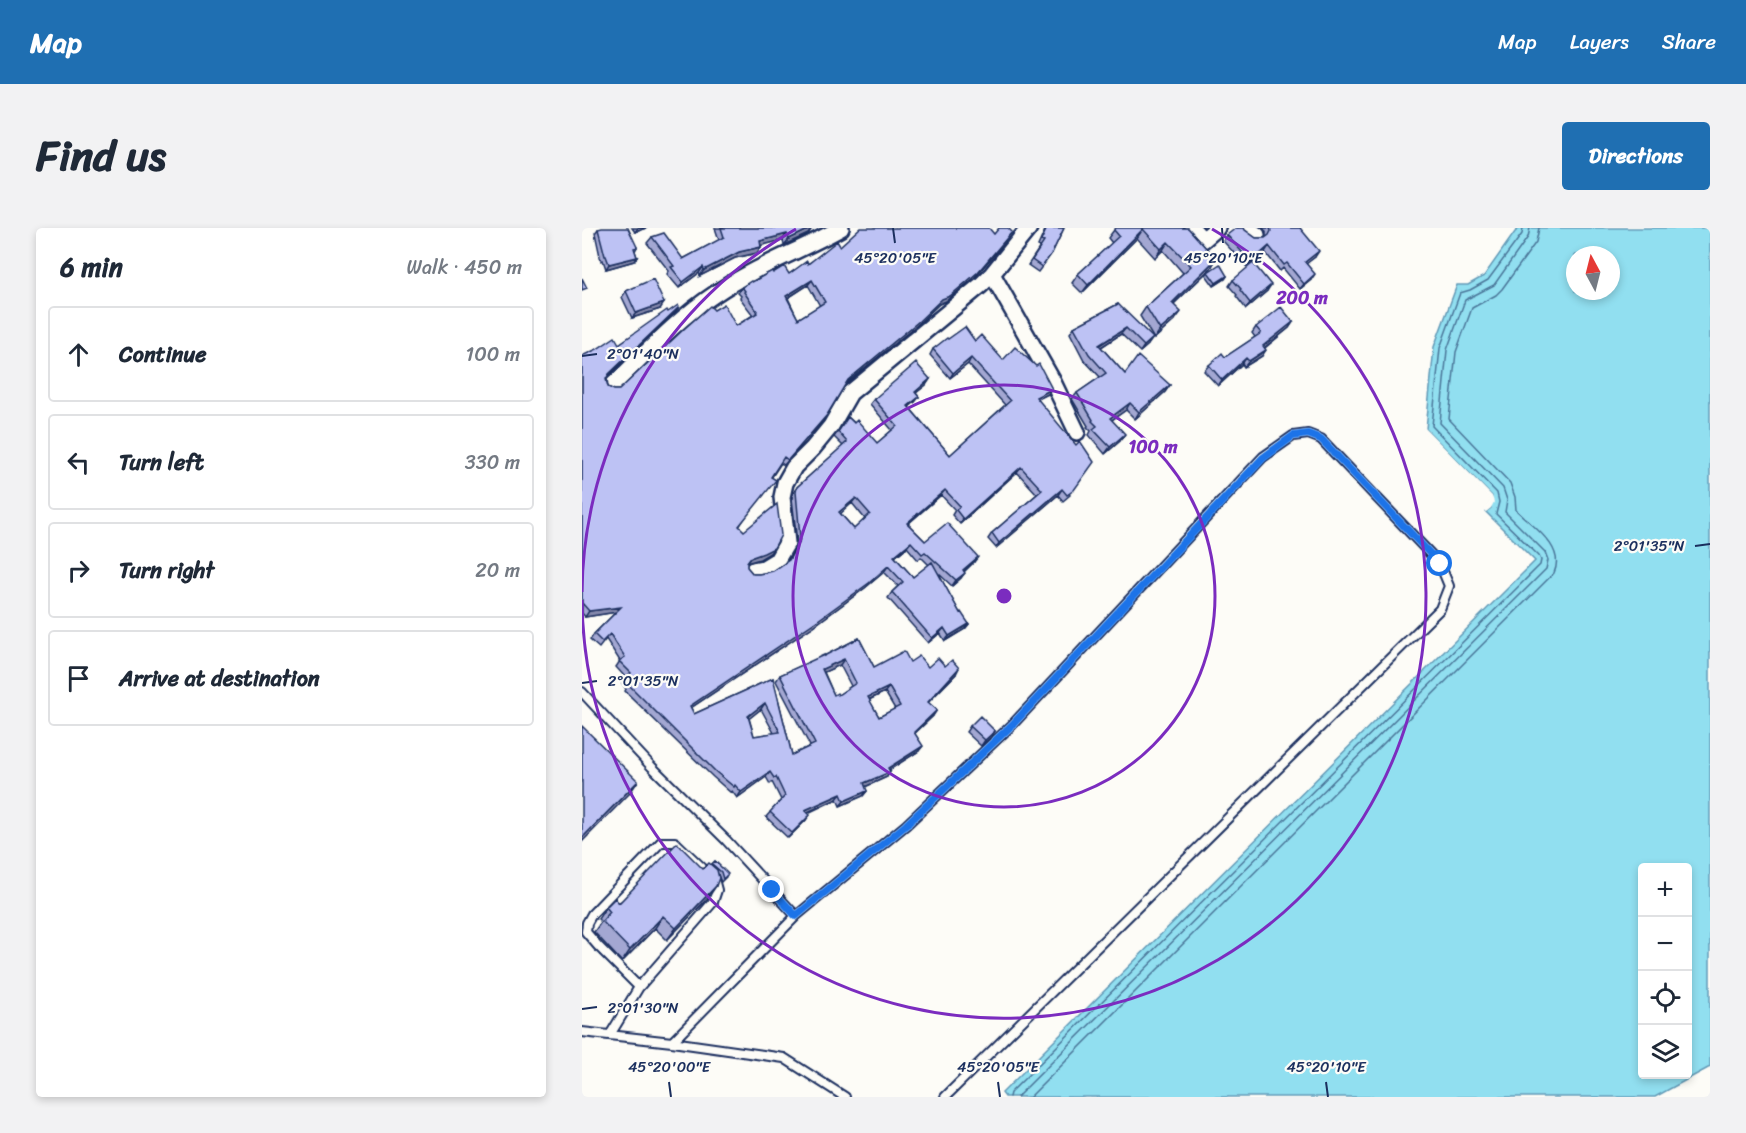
<!DOCTYPE html>
<html lang="en">
<head>
<meta charset="utf-8">
<style>
	:root { --surface:#fff; --page:#f2f2f3; --text:#1f2937; --muted:#747a83; --line:#e0e1e3; --accent:#1f6fb2 }
	body { margin:0; font-family:Sriracha,sans-serif; background:var(--page); color:var(--text) }
	.controls { position:absolute; right:18px; bottom:18px; display:grid; overflow:hidden; border-radius:6px; box-shadow:0 3px 9px #0003 }
	.controls button { width:54px; height:54px; display:grid; place-items:center; padding:0; border:0; border-bottom:2px solid var(--line); background:var(--surface); color:var(--text); font:30px sans-serif }
	.compass { position:absolute; left:984px; top:18px; width:54px; height:54px; border-radius:50%; background:var(--surface); box-shadow:0 3px 9px #0003; rotate:353deg }
	.stop { position:absolute; width:18px; height:18px; margin:-14px; border:4px solid #1a73e8; border-radius:50%; background:#fff }
	.stop.end { background:#1a73e8; border-color:#fff; box-shadow:0 2px 6px #0008 }
	.list { margin:0; padding:0; list-style:none }
	h2 { display:flex; justify-content:space-between; align-items:center; height:78px; margin:0; padding:0 24px; font-size:26px }
	h2 small { font-size:20px; font-weight:400; color:var(--muted) }
	.list li { display:grid; grid-template-columns:39px 1fr auto; gap:18px; align-items:center; box-sizing:border-box; height:96px; margin:0 12px 12px; padding:0 12px; border:2px solid var(--line); border-radius:6px }
	.list b { display:block; font-size:22px; white-space:nowrap }
	.list em { font-size:20px; font-style:normal; color:var(--muted) }
	.icon { flex:none; width:33px; height:33px; fill:none; stroke:currentColor; stroke-width:2; stroke-linecap:round; stroke-linejoin:round }
	.map { position:relative; flex:none; width:1128px; height:869px; overflow:hidden; border-radius:6px }
	header { display:flex; align-items:center; gap:36px; box-sizing:border-box; height:84px; padding:0 30px; background:var(--accent); color:#fff }
	header strong { font-size:28px }
	nav { display:flex; gap:33px; margin-inline-start:auto; font-size:21px }
	.intro { display:flex; align-items:center; justify-content:space-between; box-sizing:border-box; height:144px; padding:0 36px }
	h1 { margin:0; font-size:42px }
	.button { padding:15px 27px; border-radius:6px; background:var(--accent); color:#fff; font-size:21px; font-weight:700 }
	main { display:flex; gap:36px; padding:0 36px }
	aside { flex:1; background:var(--surface); border-radius:6px; box-shadow:0 3px 9px #0003 }
	.map>svg:first-child { display:block }
	.water { fill:#91dff0; stroke:#6299b6; stroke-width:1.5; fill-rule:evenodd }
	.pier { fill:#fdfcf7 }
	.lines { fill:none; stroke-linecap:round; stroke-linejoin:round }
	.shore { stroke:#4a7598; stroke-width:1.5 }
	.lane-casing { stroke:#1b2f5e; stroke-width:12 }
	.street-casing { stroke:#1b2f5e; stroke-width:20 }
	.lane { stroke:#fdfcf7; stroke-width:8 }
	.street { stroke:#fdfcf7; stroke-width:15 }
	.wall { fill:#a3a7d2; stroke:#1b2f5e; stroke-width:1.5; fill-rule:evenodd }
	.shaded-wall { fill:#8488ab; stroke:#1b2f5e; stroke-width:1.5 }
	.building { fill:#bdc2f4; stroke:#1b2f5e; stroke-width:1.5; fill-rule:evenodd }
	.route { stroke:#1a73e8; stroke-width:8 }
	.ticks { fill:none; stroke:#1b2f5e; stroke-width:2 }
	.ring { fill:none; stroke:#7b2cbf; stroke-width:3 }
	.ticks-label { font-size:15px; text-anchor:middle; fill:#1b2f5e; stroke:#fdfcf7; stroke-width:4.5; stroke-linejoin:round; paint-order:stroke }
	.centre { fill:#7b2cbf; stroke:#fdfcf7; stroke-width:3 }
	.ring-label { font-size:18px; text-anchor:middle; font-weight:bold; fill:#7b2cbf; stroke:#fdfcf7; stroke-width:4.5; stroke-linejoin:round; paint-order:stroke }
</style>
</head>
<body>
<header>
<strong>Map</strong>
<nav><a>Map</a><a>Layers</a><a>Share</a></nav>
</header>
<div class="intro"><h1>Find us</h1><a class="button">Directions</a></div>
<main>
<aside>
<h2>6 min<small>Walk · 450 m</small></h2>
<ul class="list">
<li><svg class="icon" aria-label="ahead" viewBox="0 0 24 24"><path d="M12 20V5M6 11l6-6 6 6"/></svg><div><b>Continue</b></div><em>100 m</em></li>
<li><svg class="icon" aria-label="left" viewBox="0 0 24 24"><path d="M17 20v-9H6M10 6l-5 5 5 5"/></svg><div><b>Turn left</b></div><em>330 m</em></li>
<li><svg class="icon" aria-label="right" viewBox="0 0 24 24"><path d="M7 20v-9h11M14 6l5 5-5 5"/></svg><div><b>Turn right</b></div><em>20 m</em></li>
<li><svg class="icon" aria-label="arrive" viewBox="0 0 24 24"><path d="M6 21V4h12l-3 4 3 4H6"/></svg><div><b>Arrive at destination</b></div></li>
</ul>
</aside>
<div class="map">
<svg width="1128" height="869" viewBox="0 0 1128 869">
	<rect width="100%" height="100%" fill="#fdfcf7"/>
	<filter id="ink" filterUnits="userSpaceOnUse"><feTurbulence type="fractalNoise" baseFrequency=".0167" numOctaves="2"/><feDisplacementMap in="SourceGraphic" scale="12" xChannelSelector="R" yChannelSelector="G"/><feConvolveMatrix kernelMatrix="1 2 1 2 8 2 1 2 1" color-interpolation-filters="sRGB"/></filter>
	<g filter="url(#ink)">
		<path class="water" d="M938,0H1128V839L1073,869H423L420,865L953,333L904,284L909,280L910,268L844,201L852,119L875,57H886L902,48L933,4ZM993,27H1029V63H993ZM1060,640H1106V846H1060Z"/>
		<path class="pier" d="M841,198L910,268L912,274L909,280L904,284L902,282L908,274L907,270L842,203Z"/>
		<g class="lines">
			<path class="shore" d="M427,869L428,865L958,337L959,332L957,328L914,286L917,274L915,265L850,198L858,120L878,65L888,62L906,52L940,6L941,0
				M435,869L964,341L966,332L963,324L923,284L925,272L921,260L858,195L865,122L883,72L912,57L946,9L948,0
				M448,869L972,345C984,319 950,298 934,282L933,269L928,255L867,191L874,124L890,80L914,67L920,61L954,14L957,0"/>
			<g class="lane-casing">
				<path id="lane" d="M0,464L70,539L144,612L214,688L90,814
					M214,688L324,597L430,497L681,229L711,208L726,206L739,211L858,336L867,358L858,381L363,869
					M0,804L90,814L202,830L263,869
					M28,807L57,759L131,674L135,662L132,651L93,614H79L10,686L5,695L4,704L16,718L57,759"/>
			</g>
			<g class="street-casing">
				<path id="street" d="M610,0L621,12L635,0
					M665,0L675,7
					M410,46L470,152L495,204
					M30,158C63,126 95,91 133,66C172,39 218,23 259,0
					M171,342L182,340L195,332L205,315L200,269L203,255L212,239L231,220L249,198L268,165L399,57L410,46L447,0"/>
			</g>
			<use href="#lane" class="lane"/>
			<use href="#street" class="street"/>
		</g>
		<path class="wall" d="M50,0H65L53,4Z
			M133,0H230L226,6L202,17L201,12L179,17V19L175,25L153,30L118,48L117,45L97,60L85,46L87,43L65,15L70,9L101,31L137,12Z
			M464,0H482L470,25L456,44L446,37L458,19L456,18Z
			M606,0L634,31L629,40L592,76L593,92L572,111L558,88L564,79L601,45L581,22L573,30L555,10L500,65L490,55L496,46L530,15L526,10L532,2Z
			M680,0H718L733,29L724,35L729,52L718,61L701,40L698,43L683,24L665,39L641,13L645,7L663,2L674,10H683L684,9V3Z
			M16,1L55,19L53,23L55,29L52,33L24,41L21,32L19,33L13,5Z
			M412,6L427,10L392,50L364,73L357,76L334,98L263,157L241,192L202,237L199,235L157,299L162,303L192,320L188,325L178,331L165,335V339L171,346H177L191,343L206,333L213,320L215,315L210,270L211,265L215,259L261,218L252,209L266,189L295,215L310,202L288,176L292,171L348,151L344,157L334,165L337,169L333,174L327,179L368,227L423,177L386,136L368,150L348,127L351,121L366,111L393,113L421,132L466,166L456,171L488,267L481,273L476,267L414,320L406,311L410,305L455,266L435,244L378,296L370,287L373,282L359,267L326,296L343,313L392,334L382,344L379,350L370,358L356,345L378,385L387,396L383,401L363,413L358,405L346,415L306,370L310,364L316,358L302,344L283,360L232,398L109,480L112,486L191,450L210,527L228,518L194,453L198,447L242,428L277,410L292,439L328,434L346,439L363,438L374,446L346,474L351,488L332,506L337,523L307,542L305,549L283,559L285,563L281,568L258,578L255,571L226,585L224,592L206,610L184,589L199,572L190,554L188,556L184,549L155,570L150,563L148,564L131,549L43,463L44,461L40,455L44,450L34,439L38,433L24,411L17,420L8,412L12,406L34,384L3,389L0,385V128L37,116L86,84H93L25,150L26,159L32,162H37L132,82L154,98L171,87L158,70L159,68L156,65L160,59L170,54L191,45L207,46L258,18ZM226,57L238,78L216,91L206,70ZM270,275L283,291L272,301L258,285ZM325,319L336,332L339,329L347,337L331,349L313,329ZM258,437L269,458L256,467H252L242,444ZM303,464L313,481L297,489L287,472ZM179,481L192,505L172,508L167,490Z
			M626,44L645,48L643,51L632,58L624,47Z
			M651,52L685,63L664,81L654,68L655,67L647,58Z
			M44,63L78,81L50,90L40,69Z
			M536,76L566,117L558,124L539,106L519,119L543,146L588,157L583,164L553,191L544,182L530,192L538,213L523,226L507,207L509,203L505,199L506,198L490,171L495,165L518,149L502,132L488,105L492,99Z
			M711,94L707,100L683,120L680,128L662,139L660,136L636,158L622,143L627,137L643,129L673,109L670,105L674,99Z
			M388,498L413,503L409,509L399,518L384,504Z
			M133,633L144,649L139,654L136,647L126,670L85,712L73,700L40,734L12,704L19,694L16,691L24,679L121,641L129,637Z"/>
		<path class="shaded-wall" d="M56,0H65L53,4Z
			M230,0L226,6L202,17L207,11Z
			M561,1L555,10L500,65L506,57Z
			M430,4L392,50L364,73L357,76L334,98L262,157L266,152Z
			M205,6L201,12L173,19L178,13Z
			M586,14L581,22L573,30L579,21Z
			M687,18L683,24L665,39L669,34Z
			M179,19L175,25L153,30L118,48L122,42L157,24Z
			M737,23L733,29L719,40L723,34Z
			M55,29L52,33L24,41L27,36Z
			M634,31L629,40L584,83L590,75Z
			M121,39L117,45L97,60L101,54Z
			M733,46L729,52L718,61L722,56Z
			M645,48L643,51L632,58L634,55Z
			M230,52L226,57L201,73L204,68Z
			M689,57L685,63L664,81L668,75Z
			M82,75L78,81L50,90L54,85Z
			M97,79L93,84L23,152L27,146Z
			M599,84L593,92L572,111L578,102Z
			M711,94L707,100L677,124L681,118Z
			M544,100L539,106L513,123L517,117Z
			M571,110L566,117L558,124L562,118Z
			M684,122L680,128L662,139L667,133Z
			M389,130L386,136L368,150L371,145Z
			M664,130L660,136L636,158L640,152Z
			M348,151L344,157L329,169L333,164Z
			M588,157L583,164L553,191L557,184Z
			M470,161L466,166L450,174L454,169Z
			M337,169L333,174L322,183L326,178Z
			M548,175L544,182L524,196L528,190Z
			M543,206L538,213L523,226L528,219Z
			M439,239L435,244L378,296L381,291Z
			M480,261L476,267L414,320L417,315Z
			M363,262L359,267L321,300L325,295Z
			M274,270L270,275L254,290L257,284Z
			M329,314L325,319L308,333L312,328Z
			M192,320L188,325L178,331L164,335L168,330Z
			M396,329L392,334L377,348L381,342Z
			M306,338L302,344L283,360L232,398L104,483L108,478Z
			M383,345L379,350L370,358L374,352Z
			M39,379L35,384L3,389L7,383Z
			M387,396L383,401L363,413L367,408Z
			M362,400L358,405L346,415L350,410Z
			M262,431L258,437L236,447L240,441Z
			M377,440L374,446L342,479L346,474Z
			M307,459L303,464L282,474L286,469Z
			M183,475L179,481L163,494L166,488Z
			M355,482L351,488L328,510L332,504Z
			M413,503L409,509L399,518L403,512Z
			M341,518L337,523L302,545L306,540Z
			M188,544L184,549L155,570L159,564Z
			M308,544L305,549L278,561L282,555Z
			M56,553L48,565L0,614V610Z
			M285,563L281,568L258,578L262,573Z
			M259,566L255,571L219,587L223,582Z
			M228,587L224,592L206,610L210,605Z
			M134,658L126,670L85,712L94,700Z
			M81,688L73,700L40,734L48,722Z"/>
		<path class="building" d="M20,0H46L55,19L52,20L55,29L27,36L24,28H23L16,1Z
			M139,0H230L207,11L205,6L178,13L179,19L157,24L122,42L121,39L101,54L89,39L92,38L70,9L82,5L101,31L142,9Z
			M278,0H407L412,6L417,0H426L430,4L396,44L368,68L360,71L337,93L266,152L245,187L206,232L202,229L189,249L194,252L157,298L162,303L195,276L199,307L192,320L182,325L168,330L165,334V339L171,346H177L191,343L207,332L217,315L218,309L214,264L215,259L265,214L256,204L266,189L272,195L275,192L295,215L315,198L292,171L334,135L348,151L333,164L337,169L326,178L368,227L428,173L389,130L371,145L351,121L365,110L366,111L383,99L393,113L399,107L421,132L433,119L454,138L457,136L470,161L454,169L494,217L498,213L512,234L492,262L485,267L480,261L417,315L410,305L460,262L439,239L381,291L374,282L378,278L363,262L325,295L343,313L365,295L396,329L381,342L383,345L374,352L343,324L340,326L329,314L312,328L331,349L350,334L378,385L379,384L387,396L367,408L362,400L350,410L310,364L321,354L306,338L287,355L236,392L108,478L112,486L191,450L210,527L233,516L198,447L242,427V428L277,410L292,439L322,423L328,434L337,428L346,439L356,430L363,438L370,432L377,440L346,474L355,482L332,504L341,518L306,540L308,544L282,555L285,563L262,573L259,566L223,582L228,587L210,605L188,584L203,568L194,549L192,550L188,544L159,564L153,557L152,559L134,544L47,457L49,456L43,450L49,445L37,433L43,429L28,406L20,414L12,406L39,379L7,383L0,375V128L15,121L33,109L37,116L85,82L86,84L96,77L97,79L27,146L24,151L26,159L32,162H37L103,100L128,78L132,82L142,76L154,98L175,85L174,84L175,83L162,64L163,63L160,59L169,53L170,54L190,43L191,45L202,38L207,46L225,33L226,36L255,13L258,18ZM230,52L243,74L216,91L204,68ZM274,270L288,286L272,301L257,284ZM262,431L274,455L256,467L255,465L252,467L240,441ZM307,459L318,478L297,489L286,469ZM183,475L198,504L172,508L166,488Z
			M465,0H482L470,25L460,39L450,32L462,14L459,13Z
			M534,0H606L634,31L590,75L599,84L578,102L564,79L609,38L586,14L579,21L561,1L506,57L496,46L537,8L532,2Z
			M654,0H662L663,2L674,10H683L687,7L689,3L688,0H718L737,23L723,34L733,46L722,56L705,35L702,37L687,18L669,34L645,7Z
			M671,35L689,57L668,75L658,62L659,61L651,52Z
			M638,36L645,48L634,55L626,44Z
			M0,50L5,60L0,62Z
			M71,51L82,75L54,85L44,63Z
			M536,76L571,110L562,118L544,100L517,117L543,146L556,128L588,157L557,184L548,175L528,190L543,206L528,219L511,201L515,198L510,193L511,192L495,165L524,145L507,126L492,99Z
			M699,79L711,94L681,118L684,122L667,133L664,130L640,152L627,137L640,125L643,129L679,105L674,99Z
			M398,488L413,503L403,512L388,498Z
			M0,498L56,553L0,610Z
			M95,615L121,641L127,635L135,642L137,650L134,658L94,700L81,688L48,722L20,693L28,684L24,679L33,670L37,675Z
			M133,633L146,646L141,651L139,644L130,636Z"/>
	</g>
	<g class="lines" filter="url(#ink)">
		<path class="route" d="M190,662L214,688L324,597L430,497L681,230L711,208L726,206L739,211L858,336"/>
	</g>
	<path class="ticks" d="M311,0L313,15M640,0L641,15M0,128L15,126M1113,318L1128,316M0,455L15,453M0,781L15,779M87,854L89,869M416,854L418,869M744,854L746,869"/>
	<g class="ring">
		<circle cx="422" cy="368" r="211"/>
		<path d="M0 364A422 422 0 0 1 214 1M630 1A422 422 0 1 1 0 372"/>
	</g>
	<g class="ticks-label">
		<text x="313" y="35">45°20'05"E</text>
		<text x="641" y="35">45°20'10"E</text>
		<text x="61" y="131">2°01'40"N</text>
		<text x="1067" y="323">2°01'35"N</text>
		<text x="61" y="458">2°01'35"N</text>
		<text x="61" y="785">2°01'30"N</text>
		<text x="87" y="844">45°20'00"E</text>
		<text x="416" y="844">45°20'05"E</text>
		<text x="744" y="844">45°20'10"E</text>
	</g>
	<circle cx="422" cy="368" r="9" class="centre"/>
	<g class="ring-label">
		<text x="720" y="76">200 m</text>
		<text x="571" y="225">100 m</text>
	</g>
</svg>
<div class="controls">
<button>+</button>
<button>−</button>
<button><svg class="icon" aria-label="locate" viewBox="0 0 24 24"><circle cx="12" cy="12" r="6"/><path d="M12 2v4M12 18v4M2 12h4M18 12h4"/></svg></button>
<button><svg class="icon" aria-label="layers" viewBox="0 0 24 24"><path d="M12 4l9 5-9 5-9-5zM3 14l9 5 9-5"/></svg></button>
</div>
<svg class="compass" viewBox="-18 -18 36 36"><path d="M0-13l5 13h-10z" fill="#e53935"/><path d="M0 13l5-13h-10z" fill="#747a83"/></svg>
<div class="stop" style="left:858px;top:336px"></div>
<div class="stop end" style="left:190px;top:662px"></div>
</div>
</main>
</body>
</html>
